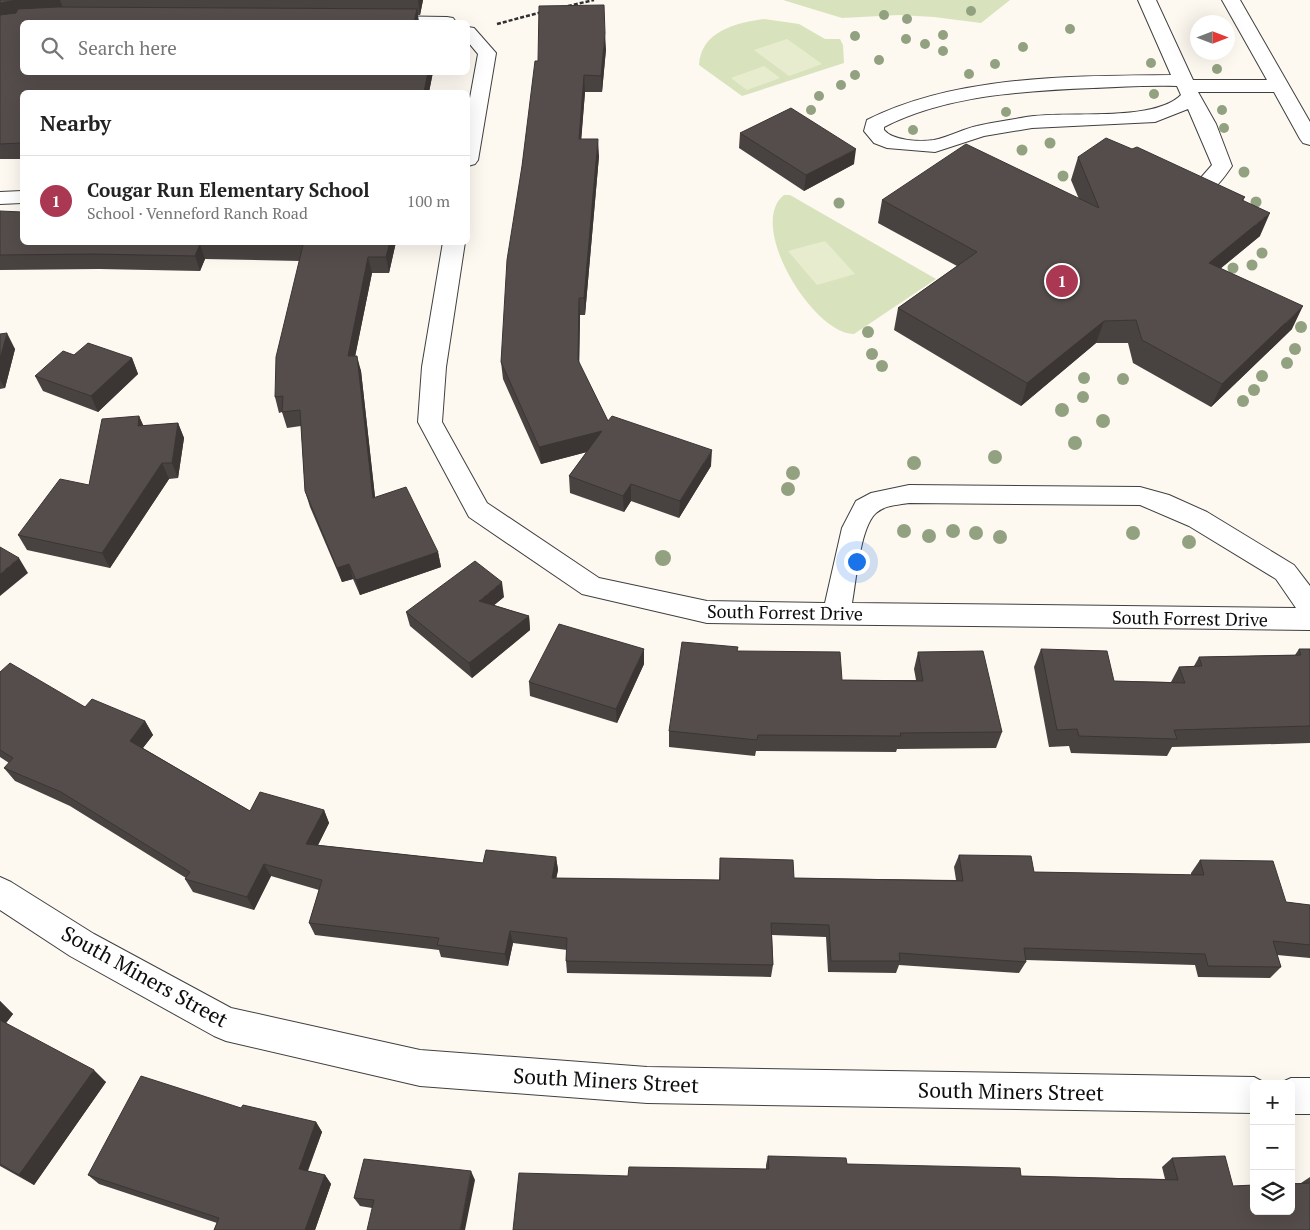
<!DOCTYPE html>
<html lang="en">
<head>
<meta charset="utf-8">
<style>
	:root { --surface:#fff; --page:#f2f2f2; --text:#222; --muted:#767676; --line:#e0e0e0; --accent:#ab3852 }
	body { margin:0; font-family:"PT Serif",serif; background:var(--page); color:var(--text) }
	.controls { position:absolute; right:15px; bottom:15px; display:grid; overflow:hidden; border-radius:8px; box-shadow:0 5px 20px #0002 }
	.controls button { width:45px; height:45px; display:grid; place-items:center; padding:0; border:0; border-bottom:1px solid var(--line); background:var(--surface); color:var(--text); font:25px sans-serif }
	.compass { position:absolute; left:1190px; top:15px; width:45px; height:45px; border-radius:50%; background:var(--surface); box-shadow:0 5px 20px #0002; rotate:90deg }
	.you { position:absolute; left:856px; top:561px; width:18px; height:18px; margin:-12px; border:4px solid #fff; border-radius:50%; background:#1a73e8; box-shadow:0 0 0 8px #1a73e833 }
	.badge { display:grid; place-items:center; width:32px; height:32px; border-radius:50%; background:var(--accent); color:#fff; font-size:16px; font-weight:700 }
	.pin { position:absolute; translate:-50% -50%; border:2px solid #fff; box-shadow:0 1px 5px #0006 }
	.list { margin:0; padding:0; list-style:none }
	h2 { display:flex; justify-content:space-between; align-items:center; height:65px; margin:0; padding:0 20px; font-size:21px }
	h2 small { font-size:16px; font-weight:400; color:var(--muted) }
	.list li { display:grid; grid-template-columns:32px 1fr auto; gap:15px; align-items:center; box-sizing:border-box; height:90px; padding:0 20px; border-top:1px solid var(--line) }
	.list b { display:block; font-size:19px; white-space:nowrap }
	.list p { margin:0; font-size:16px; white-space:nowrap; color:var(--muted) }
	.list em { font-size:16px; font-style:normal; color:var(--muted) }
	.icon { flex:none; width:28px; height:28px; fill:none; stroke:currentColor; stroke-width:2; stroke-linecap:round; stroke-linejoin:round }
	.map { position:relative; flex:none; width:1310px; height:1230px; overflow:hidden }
	.search { position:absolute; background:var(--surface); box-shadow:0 5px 20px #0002; left:20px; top:20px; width:450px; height:55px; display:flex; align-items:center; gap:12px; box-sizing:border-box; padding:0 18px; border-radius:8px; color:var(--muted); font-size:19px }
	.panel { position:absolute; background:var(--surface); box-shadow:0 5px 20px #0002; left:20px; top:90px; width:450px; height:155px; border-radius:8px }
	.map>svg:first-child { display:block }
	.green { fill:#d8e3bd }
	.pitch { fill:#e7ecce }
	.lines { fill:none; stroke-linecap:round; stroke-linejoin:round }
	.minor-casing { stroke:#404040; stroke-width:2 }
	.path { stroke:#2f2f2f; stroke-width:2.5; stroke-dasharray:4 2; stroke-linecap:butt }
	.minor { fill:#fff; fill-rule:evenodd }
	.tree { fill:#92a281 }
	.wall { fill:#484240 }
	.shaded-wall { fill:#3b3634 }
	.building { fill:#544d4b; stroke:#3b3634 }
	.labels { text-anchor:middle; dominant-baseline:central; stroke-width:5; stroke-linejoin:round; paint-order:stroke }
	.street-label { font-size:18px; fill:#0d0d0d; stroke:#fff }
	.near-street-label { font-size:21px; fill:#0d0d0d; stroke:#fff }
</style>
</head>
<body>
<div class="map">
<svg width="1310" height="1230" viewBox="0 0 1310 1230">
	<rect width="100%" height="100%" fill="#fdf8f0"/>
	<path class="green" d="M783,0H1010L981,23L934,17L899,15L842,18Z
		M764,19L799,24L825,39H840L843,45L844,63L742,96L699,65C701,31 736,23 764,19Z
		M784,195H790L936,279L854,334C813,334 746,225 784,195Z"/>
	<path class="pitch" d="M787,39L822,64L789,76L754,50Z
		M764,66L780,78L747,90L731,78Z
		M825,241L855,274L817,285L788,251Z"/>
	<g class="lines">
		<g class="minor-casing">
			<path id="minor" d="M1138,0H1156L1193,80H1267L1222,0H1240L1310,122V145L1303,143L1300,139L1274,92H1198L1216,124L1232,166C1223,179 1211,198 1194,193L1191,189L1212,165L1188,109L1155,122L1032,128L984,136L935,152L887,148L874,143L864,131L867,120C956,75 1073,76 1171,75ZM1177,86L1181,95C1153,123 1066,110 1026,117C1010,120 993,122 977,126C963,129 949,137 934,140C920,142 893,141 884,130V127C947,95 1023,91 1093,88C1120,87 1149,85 1177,86Z
				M381,16L447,17L453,18L456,22H373L375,17Z
				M468,27L474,28L496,53L478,160L475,164L468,166V109L478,54L468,42Z
				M22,191V203L0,204V192Z
				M443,242H465L446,367L442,422L487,503L599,578L707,601L825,603L842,528L856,501L871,493L909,485L1140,487L1169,495L1207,512L1294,565L1310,586V630L707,623L582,594L469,517L418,422L422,367ZM909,503L1140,505L1189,526L1276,579L1296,608L852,603C856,582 860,527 876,513C885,505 898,505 909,503Z
				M0,877L11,882L94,934L231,1008L420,1050L647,1067L1254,1077L1267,1084H1254V1113L647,1103L420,1086L226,1041L214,1036L70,956L0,910Z
				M1291,1078H1310V1114H1291V1084H1278Z"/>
		</g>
		<path class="path" d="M568,6L594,0
			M497,24L542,12"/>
		<use href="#minor" class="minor"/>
	</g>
	<g class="tree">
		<circle cx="971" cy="11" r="5"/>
		<circle cx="884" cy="15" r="5"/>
		<circle cx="907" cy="19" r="5"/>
		<circle cx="1070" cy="29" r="5"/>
		<circle cx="943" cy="35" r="5"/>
		<circle cx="855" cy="36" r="5"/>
		<circle cx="906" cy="39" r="5"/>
		<circle cx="925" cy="44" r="5"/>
		<circle cx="1023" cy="47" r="5"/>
		<circle cx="943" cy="51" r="5"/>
		<circle cx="879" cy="60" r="5"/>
		<circle cx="1151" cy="63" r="5"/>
		<circle cx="995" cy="64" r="5"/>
		<circle cx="1217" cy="69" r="5"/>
		<circle cx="969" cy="74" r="5"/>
		<circle cx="855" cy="75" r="5"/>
		<circle cx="841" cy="85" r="5"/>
		<circle cx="1154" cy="94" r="5"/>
		<circle cx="819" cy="96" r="5"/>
		<circle cx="811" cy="110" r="5"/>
		<circle cx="1222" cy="110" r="5"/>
		<circle cx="1006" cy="112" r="5"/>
		<circle cx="1224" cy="128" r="5"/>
		<circle cx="913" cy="130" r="5"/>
		<circle cx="1050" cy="143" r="5.5"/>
		<circle cx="1022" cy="150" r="5.5"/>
		<circle cx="1244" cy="172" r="5.5"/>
		<circle cx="1063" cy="176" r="5.5"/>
		<circle cx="1256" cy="202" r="5.5"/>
		<circle cx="839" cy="203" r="5.5"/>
		<circle cx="1262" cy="253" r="5.5"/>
		<circle cx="1252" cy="265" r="5.5"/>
		<circle cx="1233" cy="268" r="5.5"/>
		<circle cx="1301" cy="327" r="6"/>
		<circle cx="868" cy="332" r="6"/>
		<circle cx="1295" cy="349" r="6"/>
		<circle cx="872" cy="354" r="6"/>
		<circle cx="1287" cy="363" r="6"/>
		<circle cx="882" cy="366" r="6"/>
		<circle cx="1262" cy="376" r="6"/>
		<circle cx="1084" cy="378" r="6"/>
		<circle cx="1123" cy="379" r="6"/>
		<circle cx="1254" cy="390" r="6"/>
		<circle cx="1083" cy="397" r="6"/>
		<circle cx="1243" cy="401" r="6"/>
		<circle cx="1062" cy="410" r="7"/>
		<circle cx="1103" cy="421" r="7"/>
		<circle cx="1075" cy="443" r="7"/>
		<circle cx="995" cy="457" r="7"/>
		<circle cx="914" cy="463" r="7"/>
		<circle cx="793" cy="473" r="7"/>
		<circle cx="788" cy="489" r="7"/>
		<circle cx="904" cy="531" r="7"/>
		<circle cx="953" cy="531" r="7"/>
		<circle cx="976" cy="533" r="7"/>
		<circle cx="1133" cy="533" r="7"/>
		<circle cx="929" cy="536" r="7"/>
		<circle cx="1000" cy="537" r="7"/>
		<circle cx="1189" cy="542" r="7"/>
		<circle cx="663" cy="558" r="8"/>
	</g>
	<path class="wall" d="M0,0H423L420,15H417L419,22H22V72H433L429,92H22V159H0Z
		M606,49L602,92H585L581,139L599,156L585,315H580L579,363L608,421L711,466L679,518L631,501L624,512L570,493L569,476L587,452L541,464L503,379L501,362L522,166L538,61Z
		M740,133L854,164L804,191L739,148Z
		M1132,149L1245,197L1243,201L1260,236L1220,269L1292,329L1211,407L1133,363L1128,343H1096L1021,406L894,330L898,308L957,266L878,223L882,200L1079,199L1071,180L1078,157Z
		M0,211L22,242H396L389,273H372L355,356L361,371L375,498L438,552L441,567L360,595L353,579L342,582L310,507L305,491L301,426L287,428L282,412L279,413L275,397L300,261L205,259L200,271L99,269L0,270Z
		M0,334L15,349L5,388L0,389Z
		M74,355L132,358L138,374L98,412L43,391L35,376Z
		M139,416L143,426L178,423L184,438L178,478L169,479L110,568L27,550L18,535L89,485Z
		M504,597L494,605L529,616L530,630L472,678L410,626L406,612Z
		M1041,649L1114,681L1171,682L1179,667L1194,666L1199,657L1295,655L1299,649H1310V743L1172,747L1167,756L1071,753L1069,746L1049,747L1034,667Z
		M737,651L842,680H916L914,669L918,652L1002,732L996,748L897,749L896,752L756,751L755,756L669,747V731Z
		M644,664L617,723L530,696L529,682Z
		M0,672L85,707L145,721L153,735L143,748L250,811L324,810L329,823L318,845L483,863L556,857L558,870L556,878L719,880L720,858L794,878L956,880L954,867L959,855L1034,872L1191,875V873L1200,860L1286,902L1310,905V958L1277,955L1281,967L1270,978L1198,977L1195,965L1026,960V962L1019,973L899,965L896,973L828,972L826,937L772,935L773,965L771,977L567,973L566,961L567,950L513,943L508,966L441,957L439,950L315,935L309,923L319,890L271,876L254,910L193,892L185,879L186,878L70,806L15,781L4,768L9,763L0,757Z
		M0,1001L13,1014L6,1023L106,1082L34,1185L0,1166Z
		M241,1108L316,1122L322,1132L308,1171L325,1175L331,1184L315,1230H214L217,1223L99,1184L88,1175Z
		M768,1156L847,1164L1021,1176L1165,1179L1162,1167L1172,1158L1233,1186L1301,1183L1310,1177V1230L628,1176L766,1169V1165Z
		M475,1180L372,1208L360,1206L354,1198Z"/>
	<path class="shaded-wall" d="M17,0H60L63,8L0,19V3Z
		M418,0H423L420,15Z
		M417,9L419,22H414Z
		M605,33L606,49L602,92L601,76Z
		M428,72H433L429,92H424Z
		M584,75L585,92L580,156L579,139Z
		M598,139L599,156L585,315L584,298Z
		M856,149L854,164L804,191L806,175Z
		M1270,213L1260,236L1199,286L1209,263Z
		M390,242H396L389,273L386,257Z
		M200,244L205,259L200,271L195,256Z
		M368,257L372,273L352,372L348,356Z
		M579,298L580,315L579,377L578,360Z
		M1303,306L1292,329L1211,407L1222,384Z
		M1104,321L1096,343L1021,406L1027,383Z
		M7,333L15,349L5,388L0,380V359Z
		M357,356L361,371L377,514L373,498Z
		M132,358L138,374L98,412L91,396Z
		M139,416L146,431L138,426Z
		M178,423L184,438L178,478L172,463Z
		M602,431V448L541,464L539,447Z
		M712,450L711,466L679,518L680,501Z
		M162,463L169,479L110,568L102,553Z
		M631,484V501L624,512L623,496Z
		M438,552L441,567L360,595L356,580Z
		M19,558L28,573L0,596V574Z
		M349,564L353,579L342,582L337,568Z
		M502,582L504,597L481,616L479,601Z
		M529,616L530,630L472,678L469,663Z
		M644,649V664L617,723L616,709Z
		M145,721L153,735L138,754L130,741Z
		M324,810L329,823L312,857L306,844Z
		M556,857L558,870L554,890L552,878Z
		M264,864L271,876L254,910L247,897Z
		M510,931L513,943L508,966L505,954Z
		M0,1001L13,1014L3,1027L0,1024Z
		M94,1070L106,1082L34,1185L19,1175Z
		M316,1122L322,1132L305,1177L299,1169Z
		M471,1171L475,1180L465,1230H460Z
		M325,1175L331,1184L315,1230H305Z"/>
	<path class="building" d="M0,0H17L0,3Z
		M604,5L605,33L601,76L584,75L579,139H598L584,298H579L578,360L608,421L612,416L712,450L680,501L631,484L623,496L569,476L602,431L539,447L501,362L507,260L522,166L535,61H538L539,6Z
		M58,7L417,9L414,22H22V72H428L424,92H22V143L0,144V15L16,13L18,9Z
		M791,108L856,149L806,175L740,133Z
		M1106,138L1132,149L1137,147L1245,197L1242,200L1270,213L1209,263L1303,306L1222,384L1142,340L1136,320L1104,321L1027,383L898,308L977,252L882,200L966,144L1099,208L1078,157Z
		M0,211L22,212V242H390L386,257H368L348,356H357L373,498L406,487L438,552L356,580L349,564L337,568L305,491L300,410L282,412L283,396L275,397L276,357L303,245L200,244L195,256L93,254L0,255Z
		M7,333L0,359V334Z
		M88,343L132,358L91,396L35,376L63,351L74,355Z
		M139,416L138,426L178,423L172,463H162L102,553L18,535L60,479L89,485L102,419Z
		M0,547L19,558L0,574Z
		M475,561L502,582L479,601L529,616L469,663L406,612Z
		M559,624L644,649L616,709L529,682Z
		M682,642L738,647L737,651L840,652L842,680L923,681L918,652L983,651L1002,732L900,733L901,736L758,735L757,740L669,731Z
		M1041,649L1107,651L1114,681L1185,683L1179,667L1202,666L1199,657L1301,655L1299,649H1310V726L1174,730L1177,739L1079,736L1077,729L1057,730Z
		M10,663L85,707L92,699L145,721L130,741L250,811L260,792L324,810L306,844L483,863L486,850L556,857L552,878L720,880V858L793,860L794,878L963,881L959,855L1031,856L1034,872L1204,875L1200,860L1273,861L1286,902L1310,905V945L1273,941L1281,967L1208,966L1205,954L1024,948L1026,962L899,953L900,961H831L829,925L771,923L773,965L566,961L567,938L510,931L505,954L437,945L439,938L309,923L322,880L264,864L247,897L185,879L190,872L61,792L4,768L13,758L0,750V672Z
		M0,1020L94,1070L19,1175L0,1164Z
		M141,1076L241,1108L243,1105L316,1122L299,1169L325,1175L305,1230H214L219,1218L88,1175Z
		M768,1156L846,1158L847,1164L1020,1168L1021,1176L1178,1180L1172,1158L1225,1156L1233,1186L1254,1185V1211H1291V1184L1310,1183V1230H513L519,1173L628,1176L629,1167L769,1169Z
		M364,1159L471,1171L460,1230H367L374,1200L354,1198Z"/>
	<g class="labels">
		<g class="street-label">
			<text transform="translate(785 612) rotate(1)">South Forrest Drive</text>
			<text transform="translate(1190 618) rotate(1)">South Forrest Drive</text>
		</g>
		<g class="near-street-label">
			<text transform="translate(145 976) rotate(29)">South Miners Street</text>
			<text transform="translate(606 1080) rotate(3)">South Miners Street</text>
			<text transform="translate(1011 1091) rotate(1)">South Miners Street</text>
		</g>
	</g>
</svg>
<div class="controls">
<button>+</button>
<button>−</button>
<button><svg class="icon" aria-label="layers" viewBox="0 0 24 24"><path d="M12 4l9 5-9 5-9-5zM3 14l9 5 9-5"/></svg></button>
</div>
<svg class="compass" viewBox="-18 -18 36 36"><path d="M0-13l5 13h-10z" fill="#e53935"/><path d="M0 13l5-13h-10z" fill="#767676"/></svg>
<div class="you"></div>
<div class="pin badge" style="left:1062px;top:281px">1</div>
<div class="search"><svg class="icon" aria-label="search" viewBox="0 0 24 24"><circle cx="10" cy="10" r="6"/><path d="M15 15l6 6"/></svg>Search here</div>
<section class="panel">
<h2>Nearby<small></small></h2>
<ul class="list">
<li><span class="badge">1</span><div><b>Cougar Run Elementary School</b><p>School · Venneford Ranch Road</p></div><em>100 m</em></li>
</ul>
</section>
</div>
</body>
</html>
